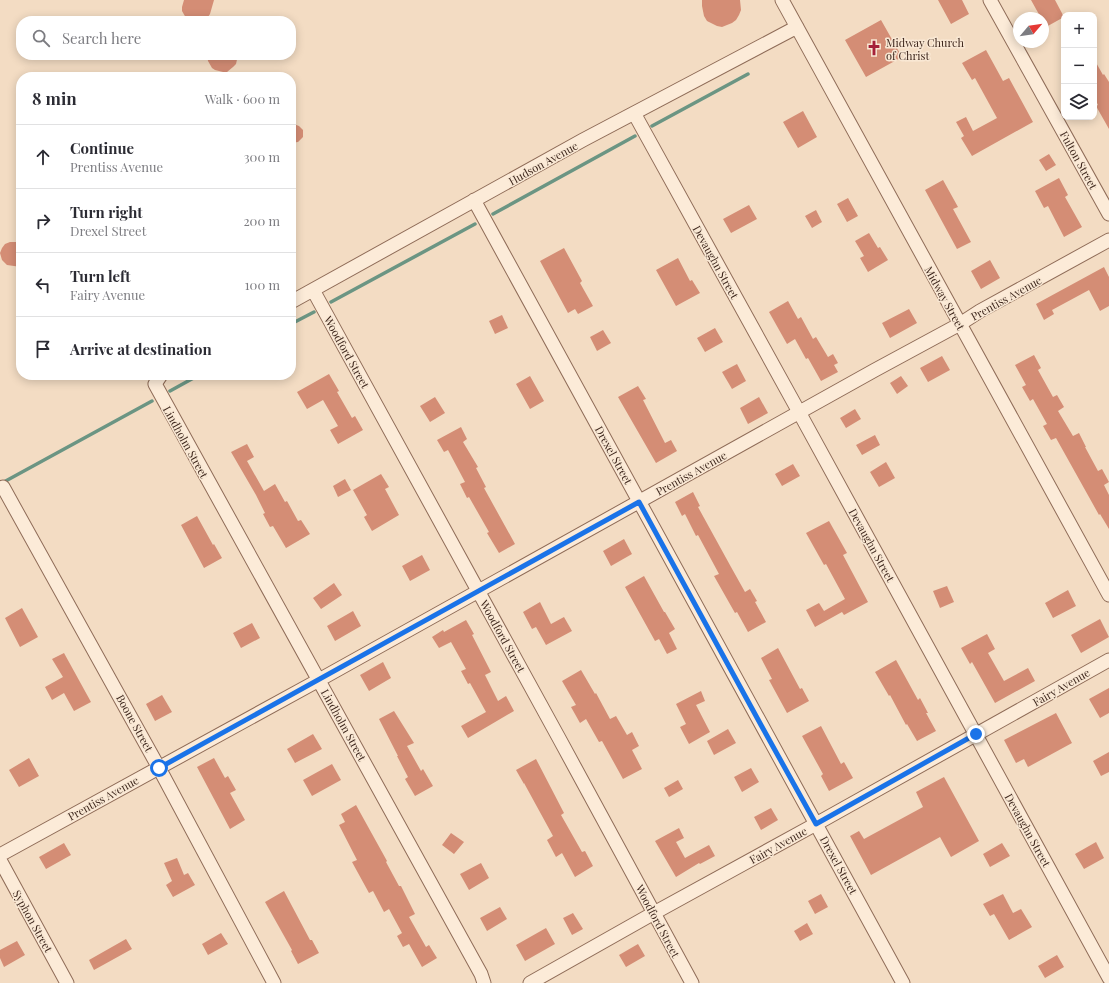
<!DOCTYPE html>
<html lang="en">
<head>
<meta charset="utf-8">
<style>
	:root { --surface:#fff; --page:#f2f2f3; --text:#2b2b33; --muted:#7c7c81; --line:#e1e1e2 }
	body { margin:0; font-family:"Playfair Display",serif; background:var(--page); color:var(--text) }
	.controls { position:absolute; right:12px; top:12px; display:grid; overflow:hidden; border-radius:8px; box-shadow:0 2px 10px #0003 }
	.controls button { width:36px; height:36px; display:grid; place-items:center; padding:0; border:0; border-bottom:1px solid var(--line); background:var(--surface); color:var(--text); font:20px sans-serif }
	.compass { position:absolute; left:1013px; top:12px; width:36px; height:36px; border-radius:50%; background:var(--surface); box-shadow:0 2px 10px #0003; rotate:61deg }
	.stop { position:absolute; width:12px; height:12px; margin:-9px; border:3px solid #1a73e8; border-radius:50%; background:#fff }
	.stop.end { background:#1a73e8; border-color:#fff; box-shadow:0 1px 4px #0008 }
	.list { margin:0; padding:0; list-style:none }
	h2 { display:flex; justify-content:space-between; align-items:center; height:52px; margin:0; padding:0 16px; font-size:17px }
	h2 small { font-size:13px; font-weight:400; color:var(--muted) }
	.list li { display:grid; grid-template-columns:26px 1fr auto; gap:12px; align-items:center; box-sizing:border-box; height:64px; padding:0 16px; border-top:1px solid var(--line) }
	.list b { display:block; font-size:15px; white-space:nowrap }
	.list p { margin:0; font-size:13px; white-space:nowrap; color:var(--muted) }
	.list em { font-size:13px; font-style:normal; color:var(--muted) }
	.icon { flex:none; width:22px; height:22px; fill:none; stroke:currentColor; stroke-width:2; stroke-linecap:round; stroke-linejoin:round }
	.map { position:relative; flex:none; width:1109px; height:983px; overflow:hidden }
	.search { position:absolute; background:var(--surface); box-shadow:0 2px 10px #0003; left:16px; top:16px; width:280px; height:44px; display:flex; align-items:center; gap:10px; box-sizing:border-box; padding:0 14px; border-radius:16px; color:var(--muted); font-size:15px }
	.panel { position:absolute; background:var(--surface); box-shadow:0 2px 10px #0003; left:16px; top:72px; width:280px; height:308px; border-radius:16px }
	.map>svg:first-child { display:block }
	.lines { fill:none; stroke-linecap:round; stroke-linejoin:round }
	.stream { stroke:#6b9583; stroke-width:3.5 }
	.building { fill:#d48d75 }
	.minor-casing { stroke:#8f6c58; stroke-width:15 }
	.minor { stroke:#fcebd8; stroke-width:13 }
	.route { stroke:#1a73e8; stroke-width:5 }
	.labels { text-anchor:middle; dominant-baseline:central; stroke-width:3; stroke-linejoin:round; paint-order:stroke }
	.poi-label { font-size:11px; fill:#3e271d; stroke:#f9e8d4; text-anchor:start }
	.street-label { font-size:11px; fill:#3e271d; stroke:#f9e8d4 }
</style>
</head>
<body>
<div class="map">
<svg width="1109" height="983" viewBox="0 0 1109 983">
	<rect width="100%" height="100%" fill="#f3dcc3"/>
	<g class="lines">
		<path class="stream" d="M652,126L748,74
			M493,214L635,136
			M331,302L475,224
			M291,324L314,312
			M170,391L199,375
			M2,483L152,401"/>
	</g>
	<path class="building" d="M184,0H214L210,14L208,17L203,21H190L186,18L182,11V7Z
		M702,0H740L741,10L739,15L736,20L732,23L722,27L717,26L707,21L704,16L702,6Z
		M938,0H962L969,14L951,24Z
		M1031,0H1055L1064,17L1046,27L1043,22V18H1041Z
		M881,20L902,57L866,77L845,40Z
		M986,50L1003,81L1009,78L1033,122L972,156L961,138L964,136L956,122L966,117L973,131L997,118L975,78L972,80L962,63Z
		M207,55H238L236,64L233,67L227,72H223L215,70L212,68L208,61Z
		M1094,59L1103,75L1104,74L1109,82V129L1096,106L1098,105L1094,97Z
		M803,111L817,137L798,148L783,122Z
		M291,123L299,126L303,130V137L298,142L291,143Z
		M1049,154L1056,165L1046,171L1039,160Z
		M1059,178L1068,195L1065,197L1082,227L1064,237L1048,206L1044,208L1035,191Z
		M943,180L958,207L953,209L971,242L957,249L925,190Z
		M848,198L858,216L847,222L837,204Z
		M749,205L757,219L731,233L723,219Z
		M816,210L822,222L812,228L805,216Z
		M869,233L878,248L880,247L888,260L868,272L860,258L864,256L855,241Z
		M10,242H16L21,245V267L7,265L2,260L0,253L2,248L5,244Z
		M564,248L582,281L580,283L593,306L578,314L575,309L568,313L540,261Z
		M678,258L690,281L692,280L700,293L676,306L656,270Z
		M990,260L1000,278L981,289L971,271Z
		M1104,267L1109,277V306L1100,311L1089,290L1052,310L1054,314L1044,320L1036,304Z
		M788,301L798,319L801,317L813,339L816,337L828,357L833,354L838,363L834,365L838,372L821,381L808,358L806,359L795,339L787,344L769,312Z
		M909,309L917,323L890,338L882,323Z
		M502,315L508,328L495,334L489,321Z
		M715,328L723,342L705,352L697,338Z
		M603,330L611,343L597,351L590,337Z
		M1034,355L1041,368L1038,370L1053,397L1057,395L1064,407L1058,411L1073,436L1079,433L1086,447H1085L1098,471L1102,469L1109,482L1104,485L1109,495V529L1100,514L1099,515L1056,438L1051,440L1043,426L1047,424L1033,399L1030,401L1022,387L1026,385L1015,365Z
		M942,356L950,370L928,382L920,368Z
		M737,364L746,381L732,389L722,372Z
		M329,374L339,391L337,392L352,418L355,416L363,430L338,444L330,430L338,426L323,400L307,409L297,392Z
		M530,376L544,401L530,409L516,384Z
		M901,376L908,386L897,394L890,383Z
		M638,386L646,399L643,400L665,443L671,440L677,451L656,463L618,397Z
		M435,397L445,413L430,422L420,406Z
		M759,397L768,413L748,424L740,408Z
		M855,409L861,419L846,428L840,418Z
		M461,427L467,439L463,442L478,467L476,468L486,487L484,488L515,544L499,553L487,533L489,532L469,497L467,498L460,484L465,482L448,450L444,452L437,440Z
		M875,435L880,445L862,455L856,445Z
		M247,444L254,457L247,461L264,491L275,484L285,502L287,501L298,521L301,520L310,534L286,548L273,526L270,527L263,514L265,513L256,495L231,452Z
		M886,462L895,478L879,487L870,472Z
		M793,464L800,476L782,486L775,474Z
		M381,474L389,487L385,489L399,515L372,531L364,517L367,515L353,490Z
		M345,479L351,490L338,497L333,486Z
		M693,492L700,506L698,507L731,567L745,592L750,589L757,601L755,602L766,622L748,632L737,612L735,613L714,576L719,574L698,535L696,536L685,514L682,516L675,502Z
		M197,516L213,545L214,544L222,558L204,568L181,525Z
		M829,521L847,553L843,555L868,602L844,615L842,612L815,627L806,610L819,603L824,611L845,599L826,564L824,565L806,533Z
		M624,539L632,554L611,566L603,551Z
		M422,555L430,570L410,581L402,566Z
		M644,576L664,612H665L675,629L669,633L677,649L667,654L659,639L655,641L625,587Z
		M334,583L342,595L321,609L313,598Z
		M947,586L954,602L940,608L933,591Z
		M1068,590L1076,606L1053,618L1045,603Z
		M540,602L551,624L564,617L572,631L546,645L536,627L532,629L523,612Z
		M22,608L38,637L20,647L5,618Z
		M353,611L361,626L335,641L327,626Z
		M1100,619L1109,637L1081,653L1071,635Z
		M466,620L474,634L472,635L491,672L485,675L498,701L506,696L514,711L468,738L461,726L486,712L470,683L468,684L461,671L466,669L451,642L439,648L432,637L443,630L444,632Z
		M252,623L260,638L241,648L233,633Z
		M987,634L995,649L988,653L1004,681L1028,668L1035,681L995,703L972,662L970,664L961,648Z
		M778,648L800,689L802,688L809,701L787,713L769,680L772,679L761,658Z
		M64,653L91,702L74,711L64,693L52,700L45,687L63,677L52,659Z
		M896,660L918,700L920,698L928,713H926L936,731L917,741L907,724L906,725L890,695L889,696L875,672Z
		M383,662L391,678L369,691L360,675Z
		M581,670L595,694L596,693L610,719L616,716L627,735L632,732L639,746L632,750L642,769L623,779L602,741L599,742L586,719L580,723L571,707L576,705L562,681Z
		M1109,688V713L1100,718L1089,699Z
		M701,691L705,701L696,705L710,732L689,744L680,727L686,724L676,704Z
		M162,695L172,712L155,721L146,704Z
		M394,711L414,743L407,746L421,771L423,769L433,786L415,796L405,779L408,777L397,756H398L379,719Z
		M1056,713L1072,743L1028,767L1024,759L1016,763L1004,740Z
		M821,726L841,764L844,762L853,778L829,791L821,776L823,774L802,736Z
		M728,729L736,743L714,755L707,741Z
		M313,734L322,749L295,763L287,749Z
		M1109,752V772L1101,776L1093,761Z
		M29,758L39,776L19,787L9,770Z
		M214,758L225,778L228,776L236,790L230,793L245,820L230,829L197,767Z
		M536,759L564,813L561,815L582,852L585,851L593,866L575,877L562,853L556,857L547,840L553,836L524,783V784L516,770Z
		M332,764L341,780L312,796L303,780Z
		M751,768L759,782L742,792L734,777Z
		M944,777L979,841L951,857L940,837L871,875L850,836L859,831L864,839L923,807L916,792Z
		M678,780L683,789L669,797L664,788Z
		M356,805L387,861L386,862L399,886H401L415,914L409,917L426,947L429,945L437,958L422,967L409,944L403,947L397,936L402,933L389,909L384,912L373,891L369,893L352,862L357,860L339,825L345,822L341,814Z
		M771,808L778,820L761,830L754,817Z
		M679,828L684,838L676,842L685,858L709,845L715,856L700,864L699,863L676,877L655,841Z
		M451,833L464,842L454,854L442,845Z
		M1096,842L1104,858L1084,869L1075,854Z
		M64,843L71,855L46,869L39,857Z
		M1002,843L1010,856L990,867L983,854Z
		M177,858L184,875L188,873L195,885L173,897L166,885L172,881L164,863Z
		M481,863L489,878L469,890L460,874Z
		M284,891L310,940H312L319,953L298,964L291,951L292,950L265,902Z
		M821,894L828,907L815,914L808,901Z
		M1003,894L1013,913L1021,909L1032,927L1009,940L994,914L990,916L983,904Z
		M500,907L507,919L487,931L480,918Z
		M573,913L583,929L572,935L563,918Z
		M807,923L813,934L800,941L794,931Z
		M546,928L555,944L525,961L516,945Z
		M221,933L228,944L208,955L202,944Z
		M126,939L132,949L94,970L89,960Z
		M17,941L25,955L4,967L0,958V950Z
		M638,944L645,956L626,967L619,955Z
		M1057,955L1064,967L1045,978L1038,966Z"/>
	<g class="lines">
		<g class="minor-casing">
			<path id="minor" d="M782,0L1109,595
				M990,0L1109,214
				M634,113L799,412L1109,978
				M474,200L903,983
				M313,290L560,740L692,983
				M291,302L583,140L797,27
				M161,375L155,384L481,974L484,983
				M3,487L159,768L274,983
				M0,855L319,680L875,370L960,324L980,311L1109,240
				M0,860L67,983
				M530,983L654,913L816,824L1109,660"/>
		</g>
		<use href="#minor" class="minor"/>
	</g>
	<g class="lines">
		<path class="route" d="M159,768L639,502L761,725L816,824L976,734"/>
	</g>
	<defs>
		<g id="church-bare" transform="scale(1.2)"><path d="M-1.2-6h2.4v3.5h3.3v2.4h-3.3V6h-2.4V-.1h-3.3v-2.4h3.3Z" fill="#a52139" stroke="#f9e8d4" stroke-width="2.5" paint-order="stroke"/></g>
	</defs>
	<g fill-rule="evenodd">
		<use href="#church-bare" x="874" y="48"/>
	</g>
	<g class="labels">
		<g class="poi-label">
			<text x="886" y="42">Midway Church<tspan x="886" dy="13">of Christ</tspan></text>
		</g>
		<g class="street-label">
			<text transform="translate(1079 160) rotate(61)">Fulton Street</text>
			<text transform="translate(543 163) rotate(-29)">Hudson Avenue</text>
			<text transform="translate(716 262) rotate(61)">Devaughn Street</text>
			<text transform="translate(945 298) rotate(61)">Midway Street</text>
			<text transform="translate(1006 298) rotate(-29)">Prentiss Avenue</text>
			<text transform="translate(347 352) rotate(61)">Woodford Street</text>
			<text transform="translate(186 442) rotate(61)">Lindholm Street</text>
			<text transform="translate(614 455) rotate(61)">Drexel Street</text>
			<text transform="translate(691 473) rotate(-29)">Prentiss Avenue</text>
			<text transform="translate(872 545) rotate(61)">Devaughn Street</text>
			<text transform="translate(503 636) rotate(61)">Woodford Street</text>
			<text transform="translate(1061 687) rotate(-30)">Fairy Avenue</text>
			<text transform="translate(135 723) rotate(61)">Boone Street</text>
			<text transform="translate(344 725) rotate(61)">Lindholm Street</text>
			<text transform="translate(103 798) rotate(-29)">Prentiss Avenue</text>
			<text transform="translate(1028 830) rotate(61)">Devaughn Street</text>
			<text transform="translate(778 845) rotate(-29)">Fairy Avenue</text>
			<text transform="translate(839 865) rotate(61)">Drexel Street</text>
			<text transform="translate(33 921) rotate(61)">Syphon Street</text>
			<text transform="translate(658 921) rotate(62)">Woodford Street</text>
		</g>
	</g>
</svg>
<div class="controls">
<button>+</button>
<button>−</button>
<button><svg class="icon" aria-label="layers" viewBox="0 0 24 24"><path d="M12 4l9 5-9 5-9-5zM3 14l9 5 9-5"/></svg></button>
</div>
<svg class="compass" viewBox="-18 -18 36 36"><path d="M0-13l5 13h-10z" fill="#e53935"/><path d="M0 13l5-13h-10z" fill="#7c7c81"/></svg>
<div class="stop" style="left:159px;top:768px"></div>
<div class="stop end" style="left:976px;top:734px"></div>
<div class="search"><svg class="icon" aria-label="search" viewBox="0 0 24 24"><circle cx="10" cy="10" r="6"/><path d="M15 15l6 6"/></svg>Search here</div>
<section class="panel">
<h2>8 min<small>Walk · 600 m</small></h2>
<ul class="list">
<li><svg class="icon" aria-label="ahead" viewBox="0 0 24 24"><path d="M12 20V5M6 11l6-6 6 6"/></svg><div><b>Continue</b><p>Prentiss Avenue</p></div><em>300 m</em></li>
<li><svg class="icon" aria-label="right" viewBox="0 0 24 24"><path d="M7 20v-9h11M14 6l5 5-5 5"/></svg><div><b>Turn right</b><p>Drexel Street</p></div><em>200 m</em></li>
<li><svg class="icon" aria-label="left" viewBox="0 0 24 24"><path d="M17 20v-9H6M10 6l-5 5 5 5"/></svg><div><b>Turn left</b><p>Fairy Avenue</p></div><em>100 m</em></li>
<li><svg class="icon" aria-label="arrive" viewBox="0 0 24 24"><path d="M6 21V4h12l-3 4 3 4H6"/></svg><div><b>Arrive at destination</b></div></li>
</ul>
</section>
</div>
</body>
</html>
